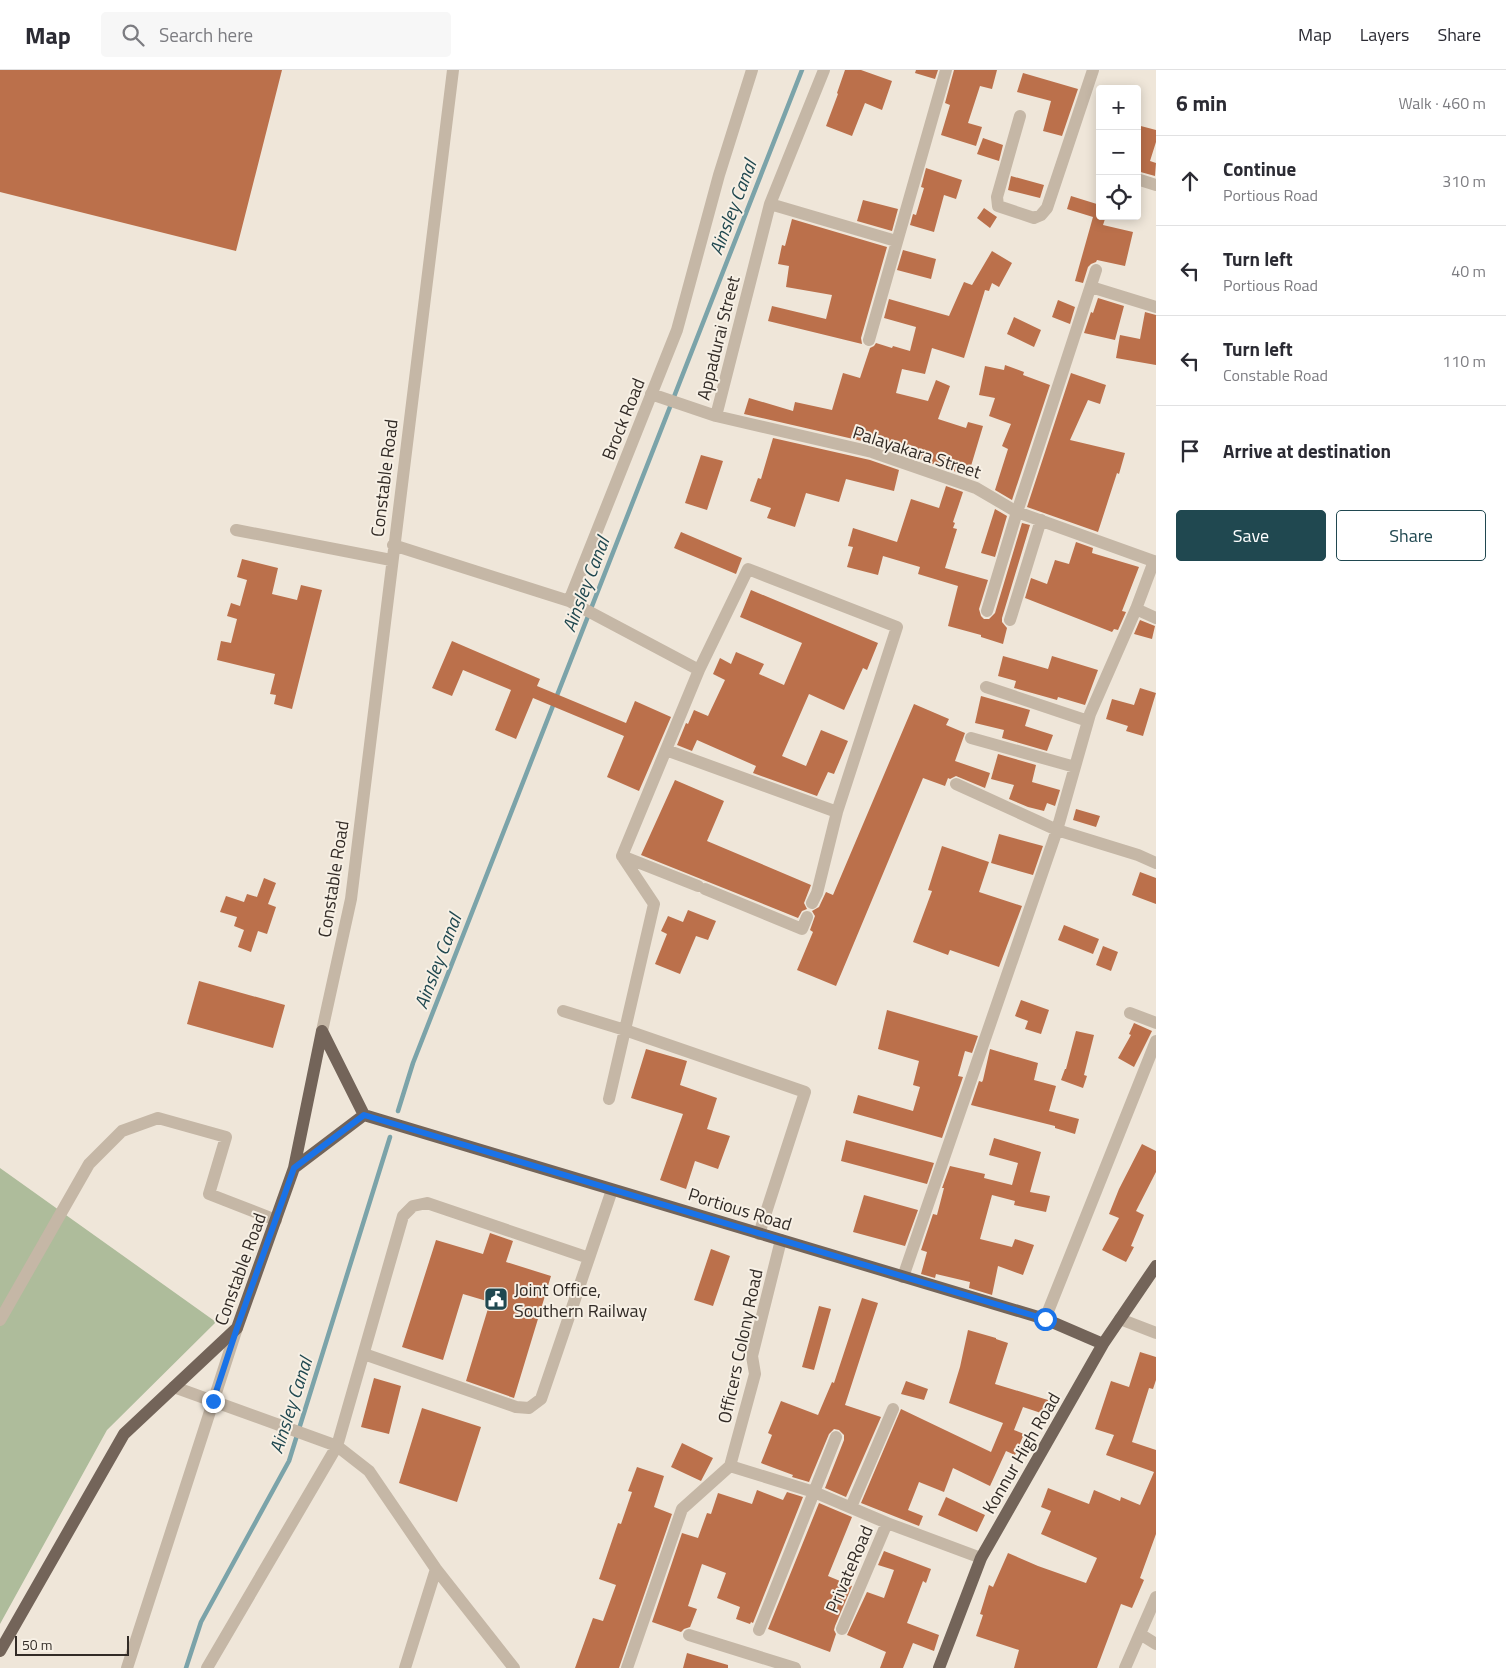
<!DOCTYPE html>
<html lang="en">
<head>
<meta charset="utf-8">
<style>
	:root { --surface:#fff; --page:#f7f7f7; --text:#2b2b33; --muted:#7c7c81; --line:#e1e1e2; --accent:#204850 }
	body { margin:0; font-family:"Titillium Web",sans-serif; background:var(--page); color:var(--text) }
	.controls { position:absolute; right:15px; top:15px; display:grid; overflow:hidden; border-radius:5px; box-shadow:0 2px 12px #0003 }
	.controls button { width:45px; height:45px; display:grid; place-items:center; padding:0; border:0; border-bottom:1px solid var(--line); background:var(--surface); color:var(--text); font:25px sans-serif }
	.scale { position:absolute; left:15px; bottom:12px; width:114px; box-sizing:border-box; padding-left:5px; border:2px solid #322b26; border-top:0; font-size:14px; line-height:18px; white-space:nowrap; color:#322b26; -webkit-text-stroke:4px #f7f0e5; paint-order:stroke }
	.stop { position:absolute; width:15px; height:15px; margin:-11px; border:4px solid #1a73e8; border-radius:50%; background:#fff }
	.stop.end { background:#1a73e8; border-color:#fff; box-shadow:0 1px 5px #0008 }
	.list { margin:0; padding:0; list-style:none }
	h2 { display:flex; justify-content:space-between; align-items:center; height:65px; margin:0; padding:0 20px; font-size:21px }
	h2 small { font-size:16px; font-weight:400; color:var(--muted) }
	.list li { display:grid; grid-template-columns:32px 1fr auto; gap:15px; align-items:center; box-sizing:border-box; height:90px; padding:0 20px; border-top:1px solid var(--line) }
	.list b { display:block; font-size:19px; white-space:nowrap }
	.list p { margin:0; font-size:16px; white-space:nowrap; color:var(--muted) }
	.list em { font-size:16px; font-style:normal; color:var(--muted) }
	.actions { display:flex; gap:10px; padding:15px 20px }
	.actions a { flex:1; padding:11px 0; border:1px solid var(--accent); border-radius:5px; text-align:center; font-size:18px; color:var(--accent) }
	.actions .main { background:var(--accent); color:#fff }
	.icon { flex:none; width:28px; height:28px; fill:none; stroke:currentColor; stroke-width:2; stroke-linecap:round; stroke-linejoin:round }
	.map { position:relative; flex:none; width:1156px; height:1598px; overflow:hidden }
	header { display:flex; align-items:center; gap:30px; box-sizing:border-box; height:70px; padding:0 25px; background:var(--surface); border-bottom:1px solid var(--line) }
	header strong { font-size:24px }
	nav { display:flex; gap:28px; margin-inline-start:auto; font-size:18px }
	.search { width:350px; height:45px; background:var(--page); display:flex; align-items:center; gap:12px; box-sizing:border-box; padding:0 18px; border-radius:5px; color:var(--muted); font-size:19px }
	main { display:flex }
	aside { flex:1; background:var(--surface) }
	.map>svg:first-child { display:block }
	.green { fill:#aebc9b }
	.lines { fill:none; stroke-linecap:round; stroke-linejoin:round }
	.stream { stroke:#7ba3a9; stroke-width:4.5 }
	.building { fill:#bb704b }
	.minor { stroke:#c5b7a6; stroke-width:12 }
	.major { stroke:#736459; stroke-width:12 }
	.route { stroke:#1a73e8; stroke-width:6 }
	.labels { text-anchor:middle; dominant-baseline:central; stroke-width:4; stroke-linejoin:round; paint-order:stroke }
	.street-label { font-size:18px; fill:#322b26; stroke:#f7f0e5 }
	.poi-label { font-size:18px; fill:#322b26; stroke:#f7f0e5; text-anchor:start }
	.water-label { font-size:19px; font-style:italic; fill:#204850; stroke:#f7f0e5 }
</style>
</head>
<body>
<header>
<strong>Map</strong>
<div class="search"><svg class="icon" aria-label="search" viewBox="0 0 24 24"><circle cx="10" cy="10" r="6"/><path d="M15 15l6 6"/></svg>Search here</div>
<nav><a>Map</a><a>Layers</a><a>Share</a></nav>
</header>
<main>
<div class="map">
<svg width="1156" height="1598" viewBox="0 0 1156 1598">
	<rect width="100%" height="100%" fill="#efe6d9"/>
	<path class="green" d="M0,1098L216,1252L107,1360L0,1554Z"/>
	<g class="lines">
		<path class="stream" d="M398,1041L413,993L802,0
			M186,1598L201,1552L289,1391L390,1067"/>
	</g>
	<path class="building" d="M0,0H282L236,181L0,122Z
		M845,0H861L892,11L882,40L865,33L852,66L826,56L838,24L837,23Z
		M916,0H938L935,9L915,3Z
		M954,0H997L992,19L980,16L968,53L982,57L976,76L941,65L950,35L945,33Z
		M1023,3L1078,19L1062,66L1043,61L1051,31L1017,22Z
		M1137,55L1156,60V72L1150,91L1156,93L1155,106L1137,101Z
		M983,68L1003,75L999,91L977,84Z
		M926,98L962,110L956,129L944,125L934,162L910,155L913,144L916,145L924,118L921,117Z
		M1011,106L1044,115L1040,128L1008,120Z
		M1071,126L1100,135V146H1106L1103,155L1133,162L1125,196L1097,190L1096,192L1091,194L1088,197L1083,213L1075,211L1093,147L1067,139Z
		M863,130L898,139L892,161L857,151Z
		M984,138L997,147L990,158L977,148Z
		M792,149L887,177L861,268L862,274L768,251L772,236L826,249L832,225L786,217L789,196L778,194L782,175L785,176Z
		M903,180L936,189L931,209L897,200Z
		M992,181L1012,193L999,217L992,213L989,221L985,220L964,288L932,278L925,304L902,299L896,323L928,331L936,310L950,316L938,349L966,358L968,352L983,356L968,406L875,374L744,344L749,328L793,341L795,332L832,340L843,303L860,308L870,278L874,276L876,273L892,278L893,276L910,281L916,257L884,248L889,229L949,246L964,212L972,215Z
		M1098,228L1124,236L1115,270L1084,263L1091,242L1093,243Z
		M1058,230L1075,237L1070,254L1052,247Z
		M1145,242L1156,245V295L1116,288L1120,265L1140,269Z
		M1014,247L1041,260L1034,277L1007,264Z
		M1005,295L1024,302L1023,305L1050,315L1012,430L995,420L1008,379L1002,376L1011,354L989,346L995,328L979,325L985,296L1004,300Z
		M1071,303L1106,315L1100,334L1088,330L1070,370L1125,383L1119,404L1117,403L1098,462L1027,437Z
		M773,368L870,390L899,400L894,421L846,409L839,432L806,423L795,457L767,448L771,438L750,431L758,408L761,409Z
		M701,385L723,391L707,440L685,433Z
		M946,416L963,422L953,452L955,453L953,458L957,459L945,498L988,510L979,539L981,546L984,549H989L995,543L1022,453L1030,455L1002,548V552L1007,558L1003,574L981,567V565L948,556L958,516L918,504L920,497L883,486L878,505L847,497L853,477L848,476L853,458L897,472L911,429L939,438Z
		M995,439L1007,446L995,487L981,483Z
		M681,462L742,488L736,504L674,478Z
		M1076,472L1093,478L1092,483L1139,497L1122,541L1126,542L1118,560L1114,559L1112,562L1025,528L1031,508L1047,514L1055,490L1069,494Z
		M242,489L278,498L272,524L297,530L301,515L322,520L292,639L274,634L276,625L270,624L275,604L217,590L221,571L231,573L237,549L227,546L231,533L240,536L247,510L237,507Z
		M751,520L878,573L867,600L863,598L844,640L809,624L782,686L806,696L821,660L848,671L834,704L828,702L817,726L753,703L756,696L697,670L692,681L677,675L686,653L688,654L694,640L708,646L725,610L713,604L720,588L731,594L736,582L764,594L759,604L784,615L802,573L740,547Z
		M1140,550L1155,556L1152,569L1134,564Z
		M452,571L540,609L537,616L626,653L635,631L671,647L639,721L607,707L624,666L533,628L516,669L495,660L511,620L463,600L452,626L432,618Z
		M1003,586L1048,599L1052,586L1098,600L1085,635L1058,627L1057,630L1014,618L1016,611L998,606Z
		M1140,618L1156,623L1143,666L1126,661L1128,656L1106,649L1112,629L1134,635Z
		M981,626L1030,640L1025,656L1053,665L1047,681L1002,668L1004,660L975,653Z
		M914,634L949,649L946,655L965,663L955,691L990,703L985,718L956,706L950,709L948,708L945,716L923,708L836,916L797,900L813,862L810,860L815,846L812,841L819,837L826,822L833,825Z
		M998,684L1036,695L1032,712L1060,720L1055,736L1047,733L1044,741L1028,737L1009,729L1014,715L991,709Z
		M675,710L724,731L707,771L811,815L804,833L807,839L802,841L798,848L641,785Z
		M1076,739L1100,746L1096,757L1073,750Z
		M999,764L1043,776L1033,805L991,793Z
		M942,776L989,792L979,822L1022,836L999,897L950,880L948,885L913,872L932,821L928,820Z
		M1140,802L1156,808V834L1132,825Z
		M264,808L276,813L268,834L276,837L267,864L258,861L251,882L238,877L244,860L234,856L237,847L220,842L226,826L244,832L247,824L257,827Z
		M688,840L716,851L708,870L696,866L680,904L655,894L667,864L661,861L668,846L683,852Z
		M1064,855L1099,869L1093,884L1058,870Z
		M1103,876L1118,882L1111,901L1096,895Z
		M199,911L285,935L273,978L187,954Z
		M1021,930L1049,940L1041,964L1025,959L1028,951L1015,946Z
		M887,940L978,966L972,983L965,981L958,1006L963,1007L942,1068L853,1043L858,1025L913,1041L920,1017L913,1015L919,991L878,979Z
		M1134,953L1152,961L1134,997L1118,988L1131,965L1129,964Z
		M1076,961L1094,965L1084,1005L1087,1006L1083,1018L1061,1010L1065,999H1066Z
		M646,979L687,991L680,1015L717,1028L707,1059L730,1066L718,1099L695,1091L686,1119L660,1110L683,1044L631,1028Z
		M990,979L1038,993L1034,1010L1056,1016L1049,1041L1079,1049L1075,1064L1055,1058V1056L971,1035L979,1011L982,1012L983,1010Z
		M994,1068L1041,1082L1030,1122L1050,1126L1046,1142L1014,1135L1015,1131L992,1125L980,1169L1012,1177L1015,1169L1034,1175L1023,1205L998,1196L992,1225L969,1218L970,1212L936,1204L935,1208L921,1204L927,1182L921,1180L933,1144L937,1145L944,1118H942L950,1096L985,1104L984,1108L1012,1115L1018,1093L989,1085Z
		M846,1070L934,1093L927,1114L841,1091Z
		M1142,1074L1156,1081V1102L1136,1141L1144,1145L1131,1176L1134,1177L1126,1192L1102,1180L1119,1148L1109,1144L1119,1119Z
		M864,1125L918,1140L905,1176L853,1162Z
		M490,1163L513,1171L506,1192L551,1206L514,1328L466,1311L490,1232L463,1224L443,1290L402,1277L436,1170L483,1184Z
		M711,1179L730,1186L713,1236L694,1230Z
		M862,1228L878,1233L845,1335L881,1347L846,1427L825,1418L844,1370V1365L839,1360L834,1359L829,1364L809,1412L792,1407L793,1405L761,1393L772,1365L768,1363L781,1331L818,1345L832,1312L834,1313Z
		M819,1236L831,1239L814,1300L802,1297Z
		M968,1260L996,1268V1269L1008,1273L995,1314L1048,1330L1044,1344L1023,1337L1014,1360L1024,1364L1015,1385L1006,1381L990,1416L953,1398L944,1422L919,1412L908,1440L923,1446L919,1456L861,1433L901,1339L991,1382L1003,1353L949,1333L960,1297Z
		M1140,1282L1156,1287V1310L1153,1319L1149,1318L1132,1372L1156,1380V1464L1140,1508L1144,1510L1132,1538L1121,1534L1097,1598H1014L1019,1580L976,1566L983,1545L980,1544L989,1515L993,1517L1008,1483L1038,1496L1086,1513L1097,1488L1041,1464L1051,1441L1041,1437L1048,1418L1089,1434L1094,1420L1120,1431L1121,1427L1140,1435L1154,1402L1106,1385L1114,1365L1095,1359L1111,1311L1129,1317Z
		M374,1308L401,1316L389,1364L361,1357Z
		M906,1311L928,1319L924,1330L901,1324Z
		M422,1338L481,1357L457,1432L399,1413Z
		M682,1373L713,1388L701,1411L671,1397Z
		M637,1397L664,1406L654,1437L672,1444L619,1598H575L593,1548L603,1551L616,1515L599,1509L618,1453L621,1454L632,1422L628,1421Z
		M757,1420L783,1430L787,1422L803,1427L753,1553L751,1552L750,1554L736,1549L740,1537L717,1528L726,1503L702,1494L688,1536L697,1539L690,1557L684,1559L681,1562L652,1552L682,1463L698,1468L707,1443L711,1444L718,1423L752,1434Z
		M946,1427L985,1445L977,1462L938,1445Z
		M819,1433L852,1447L828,1506L852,1516L835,1556L834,1560L836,1564L830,1582L768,1559Z
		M884,1481L931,1499L926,1513L923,1511L907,1553L939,1565L934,1581L913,1573L903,1598H880L886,1582L847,1565L867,1522L884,1528L894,1500L878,1495Z
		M687,1583L728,1595V1598H683Z"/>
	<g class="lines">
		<path class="minor" d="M1020,46L997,127L998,136L1034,148L1041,145L1047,138L1093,0
			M1137,109L1156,115
			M770,134L896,171
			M1091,217L1156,237
			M869,270L946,0
			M651,324L716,346L872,382L976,418L1017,442L1156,492
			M716,346L770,134L824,0
			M236,460L391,490
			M393,475L569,531L677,260L719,105L752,0
			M569,531L699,600
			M1136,539L1156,548
			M987,541L1017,442L1096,200
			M1010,550L1041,450
			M986,617L1088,651
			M971,668L1075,697
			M666,680L837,742
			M956,714L1057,760L1138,785L1156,793
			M622,786L699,600L748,499L897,557L837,742L817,823L812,833
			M622,786L698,816
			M705,819L802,859L807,847
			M563,941L625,960L805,1022L759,1164
			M1130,943L1156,953
			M322,961L351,829L453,0
			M609,1029L654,834L622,786
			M903,1207L1057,760L1090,644L1136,539L1154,491
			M1045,1249L1156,971
			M1120,1249L1156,1263
			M0,1250L89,1094L122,1061L158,1048L226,1067L209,1124L276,1150
			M364,1284L516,1337L529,1338L541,1329L589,1188
			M174,1317L337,1376L369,1401L436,1499L514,1598
			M730,1396L814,1422L887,1453L981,1488
			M851,1437L893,1339
			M842,1559L887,1453
			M759,1560L836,1367
			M1140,1564L1156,1574
			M689,1565L795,1598
			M127,1598L237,1258
			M207,1598L337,1376L403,1146L413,1136L427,1133L589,1188L612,1120
			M405,1598L436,1499
			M627,1598L682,1439L730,1396L755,1304L752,1286L781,1170
			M1125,1598L1156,1527"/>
		<path class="major" d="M322,961L364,1045L1045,1249L1103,1274
			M294,1098L364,1045
			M0,1581L124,1364L237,1258L294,1098L322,961
			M939,1598L981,1488L1103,1274L1156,1196"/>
	</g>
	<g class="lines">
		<path class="route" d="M213,1331L237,1258L294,1098L364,1045L1045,1249"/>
	</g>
	<defs>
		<g id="civic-square" transform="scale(1.25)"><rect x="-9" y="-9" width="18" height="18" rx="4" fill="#204850" stroke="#f7f0e5"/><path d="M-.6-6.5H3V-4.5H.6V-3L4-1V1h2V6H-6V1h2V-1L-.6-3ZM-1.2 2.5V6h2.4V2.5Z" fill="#fff"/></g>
	</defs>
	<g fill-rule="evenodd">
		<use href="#civic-square" x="496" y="1229"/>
	</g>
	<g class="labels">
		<g class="street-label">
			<text transform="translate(718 268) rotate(-76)">Appadurai Street</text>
			<text transform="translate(623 349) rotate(-68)">Brock Road</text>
			<text transform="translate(917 382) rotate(18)">Palayakara Street</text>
			<text transform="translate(384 408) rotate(-83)">Constable Road</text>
			<text transform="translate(333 809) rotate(-81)">Constable Road</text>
			<text transform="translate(740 1139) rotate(17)">Portious Road</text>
			<text transform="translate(240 1199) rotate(-70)">Constable Road</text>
			<text transform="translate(740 1276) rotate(-78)">Officers Colony Road</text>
			<text transform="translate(1021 1383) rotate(-60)">Konnur High Road</text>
			<text transform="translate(849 1499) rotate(-67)">PrivateRoad</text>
		</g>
		<g class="poi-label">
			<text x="514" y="1219">Joint Office,<tspan x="514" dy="21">Southern Railway</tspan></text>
		</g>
		<g class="water-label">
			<text transform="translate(732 137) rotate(-69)">Ainsley Canal</text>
			<text transform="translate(585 514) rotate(-69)">Ainsley Canal</text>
			<text transform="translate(437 891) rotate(-69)">Ainsley Canal</text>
			<text transform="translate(290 1335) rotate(-72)">Ainsley Canal</text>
		</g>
	</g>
</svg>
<div class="controls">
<button>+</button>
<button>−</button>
<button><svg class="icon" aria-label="locate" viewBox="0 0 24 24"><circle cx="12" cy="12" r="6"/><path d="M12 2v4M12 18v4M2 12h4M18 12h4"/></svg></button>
</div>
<div class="scale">50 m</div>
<div class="stop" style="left:1045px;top:1249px"></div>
<div class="stop end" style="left:213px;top:1331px"></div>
</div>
<aside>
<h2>6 min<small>Walk · 460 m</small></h2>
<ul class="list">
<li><svg class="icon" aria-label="ahead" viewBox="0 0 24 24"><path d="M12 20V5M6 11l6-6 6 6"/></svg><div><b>Continue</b><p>Portious Road</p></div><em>310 m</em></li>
<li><svg class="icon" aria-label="left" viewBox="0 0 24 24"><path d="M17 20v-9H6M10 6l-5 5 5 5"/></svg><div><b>Turn left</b><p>Portious Road</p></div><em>40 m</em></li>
<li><svg class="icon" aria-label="left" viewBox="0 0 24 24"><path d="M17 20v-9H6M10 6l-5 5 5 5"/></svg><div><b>Turn left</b><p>Constable Road</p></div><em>110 m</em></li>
<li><svg class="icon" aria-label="arrive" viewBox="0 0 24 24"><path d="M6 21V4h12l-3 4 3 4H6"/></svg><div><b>Arrive at destination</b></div></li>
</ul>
<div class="actions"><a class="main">Save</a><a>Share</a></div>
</aside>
</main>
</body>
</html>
